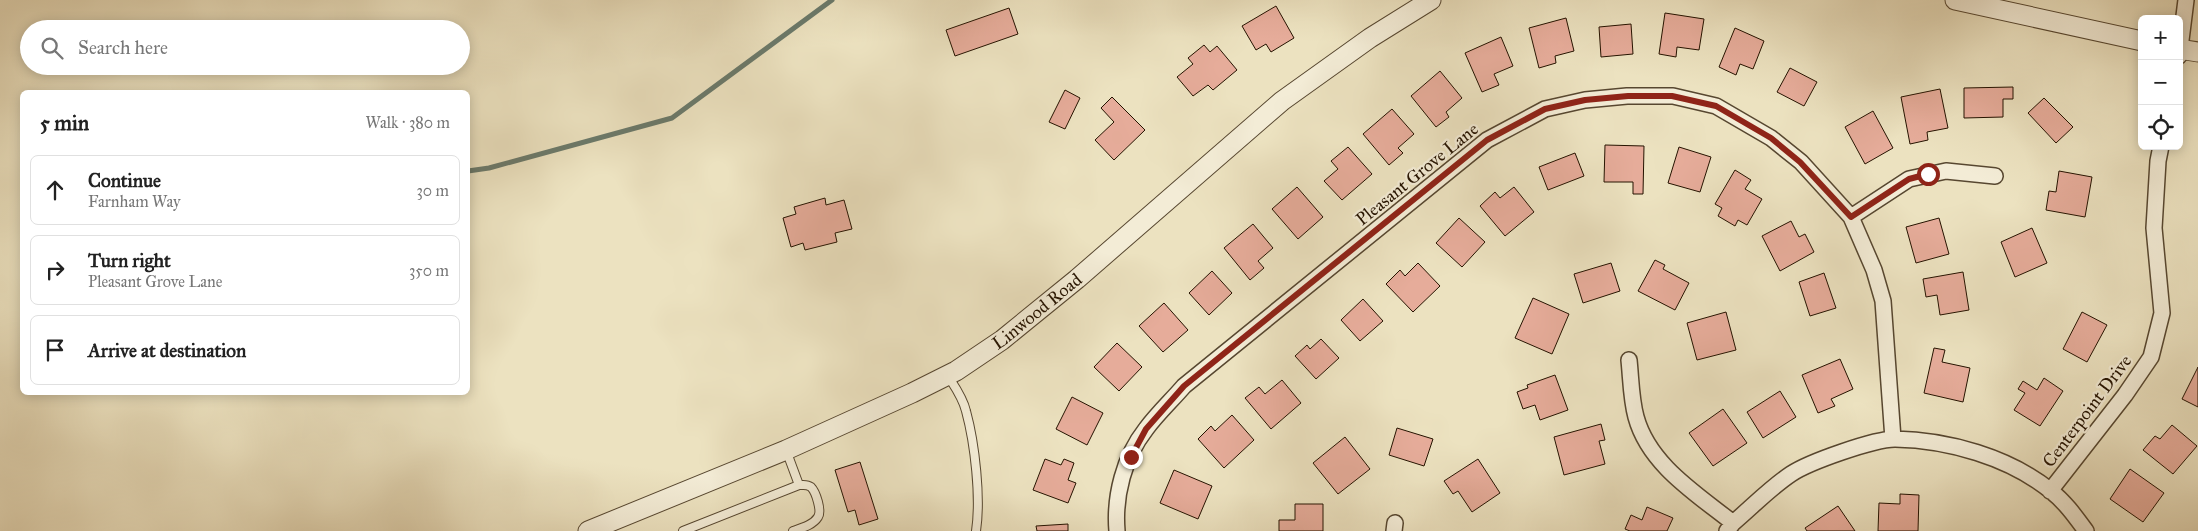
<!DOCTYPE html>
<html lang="en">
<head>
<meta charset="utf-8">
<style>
	:root { --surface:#fff; --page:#f2f2f2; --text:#222; --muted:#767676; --line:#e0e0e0 }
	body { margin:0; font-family:"IM FELL Great Primer",serif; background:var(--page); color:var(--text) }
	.controls { position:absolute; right:15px; top:15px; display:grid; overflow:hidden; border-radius:8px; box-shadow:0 2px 12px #0003 }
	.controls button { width:45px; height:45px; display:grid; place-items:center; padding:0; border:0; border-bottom:1px solid var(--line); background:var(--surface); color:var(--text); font:25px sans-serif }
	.stop { position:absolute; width:15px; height:15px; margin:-11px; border:4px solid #8f2418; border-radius:50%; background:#fff }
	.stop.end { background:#8f2418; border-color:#fff; box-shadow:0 1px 5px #0008 }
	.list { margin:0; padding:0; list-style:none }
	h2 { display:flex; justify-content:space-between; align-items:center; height:65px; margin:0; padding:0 20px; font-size:21px }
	h2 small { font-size:16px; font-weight:400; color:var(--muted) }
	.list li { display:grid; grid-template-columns:32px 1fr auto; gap:15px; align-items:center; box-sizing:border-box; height:70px; margin:0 10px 10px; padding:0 10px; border:1px solid var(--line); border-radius:8px }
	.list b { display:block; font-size:19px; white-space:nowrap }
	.list p { margin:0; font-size:16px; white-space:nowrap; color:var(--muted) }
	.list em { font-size:16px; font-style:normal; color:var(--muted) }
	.icon { flex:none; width:28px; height:28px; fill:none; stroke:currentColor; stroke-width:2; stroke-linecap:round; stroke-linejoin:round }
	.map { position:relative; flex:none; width:2198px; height:531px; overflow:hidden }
	.search { position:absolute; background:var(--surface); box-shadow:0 2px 12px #0003; left:20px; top:20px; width:450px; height:55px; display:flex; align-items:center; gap:12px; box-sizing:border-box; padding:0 18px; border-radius:28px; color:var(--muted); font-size:19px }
	.panel { position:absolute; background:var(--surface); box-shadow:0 2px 12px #0003; left:20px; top:90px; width:450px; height:305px; border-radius:8px }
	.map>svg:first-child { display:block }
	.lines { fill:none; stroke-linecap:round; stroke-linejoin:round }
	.stream { stroke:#6b7a6b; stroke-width:5 }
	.building { fill:#e6ac9a; stroke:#251300 }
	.service-casing { stroke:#574730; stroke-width:10 }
	.minor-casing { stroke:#574730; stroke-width:18 }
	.tertiary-casing { stroke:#574730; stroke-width:21 }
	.service { stroke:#f3ecd6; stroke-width:8 }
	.minor { stroke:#f3ecd6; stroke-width:15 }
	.tertiary { stroke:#f3ecd6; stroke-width:19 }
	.route { stroke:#8f2418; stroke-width:6 }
	.labels { text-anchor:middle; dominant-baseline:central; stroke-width:4.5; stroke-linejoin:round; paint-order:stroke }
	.street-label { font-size:18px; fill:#251300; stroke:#f3ecd6 }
</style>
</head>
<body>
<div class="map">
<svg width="2198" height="531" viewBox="0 0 2198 531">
	<rect width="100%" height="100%" fill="#ece2c0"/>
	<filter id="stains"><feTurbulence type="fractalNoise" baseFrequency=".004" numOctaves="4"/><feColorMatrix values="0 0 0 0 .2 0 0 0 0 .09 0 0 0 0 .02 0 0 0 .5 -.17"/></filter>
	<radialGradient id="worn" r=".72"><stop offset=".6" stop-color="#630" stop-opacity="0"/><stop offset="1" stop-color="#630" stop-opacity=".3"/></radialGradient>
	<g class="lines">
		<path class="stream" d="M468,171L489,168L672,118L832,0"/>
	</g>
	<path class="building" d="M1276,6L1294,38L1271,52L1266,44L1256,50L1242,26Z
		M1009,8L1018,34L955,56L946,30Z
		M1665,13L1704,19L1699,50L1677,47L1676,57L1659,54Z
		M1566,18L1574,51L1555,56L1556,63L1539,68L1529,28Z
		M1631,24L1633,54L1601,57L1599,27Z
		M1735,28L1764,41L1753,69L1740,64L1736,75L1719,67Z
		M1501,37L1513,66L1494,74L1499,85L1482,92L1465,53Z
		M1204,45L1210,52L1217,46L1237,70L1213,90L1208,85L1193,96L1177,77L1193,64L1188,58Z
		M1790,68L1817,82L1804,106L1777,92Z
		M1440,71L1462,98L1446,112L1449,117L1436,127L1411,96Z
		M2013,87V99H2003V117L1964,118V88Z
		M1940,89L1948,128L1927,132L1928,140L1910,144L1901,97Z
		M1065,90L1080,98L1065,129L1049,122Z
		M1112,97L1145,130L1114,160L1095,140L1114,122L1101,108Z
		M2044,98L2073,127L2056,143L2028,113Z
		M1392,109L1414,134L1398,148L1403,153L1389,165L1363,134Z
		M1873,111L1893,148L1865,164L1845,127Z
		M1605,145L1644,146L1643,194H1633V182H1604Z
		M1348,147L1372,174L1342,200L1324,181L1338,169L1331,161Z
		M1679,147L1711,157L1700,192L1668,183Z
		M1575,153L1584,176L1548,190L1539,167Z
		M1735,170L1751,180L1745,189L1762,199L1747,225L1738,220L1735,226L1718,216L1722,208L1715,204Z
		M2059,171L2092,177L2085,217L2046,210L2049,191L2056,192Z
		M1297,187L1323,217L1298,239L1272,209Z
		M1514,187L1534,212L1505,236L1480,206L1495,192L1500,198Z
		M825,198L826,205L844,200L852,229L835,233L837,242L805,250L803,243L791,247L783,218L796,214L794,207Z
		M1459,218L1485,242L1462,267L1436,243Z
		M1939,218L1949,254L1916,263L1906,227Z
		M1791,221L1799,237L1805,234L1814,252L1780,271L1762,236Z
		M1253,224L1273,248L1258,261L1264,268L1250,280L1224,248Z
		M2032,228L2047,263L2015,277L2001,242Z
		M1655,260L1665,265L1663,269L1689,283L1675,310L1638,291Z
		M1418,263L1440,286L1413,312L1386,284L1400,270L1405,276Z
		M1611,263L1620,291L1583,303L1574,274Z
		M1212,271L1232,293L1209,315L1189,293Z
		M1963,272L1969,310L1940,315L1937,295L1926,297L1923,279Z
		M1824,273L1836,308L1810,316L1799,282Z
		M1533,298L1569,314L1552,354L1515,338Z
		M1363,299L1383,321L1360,341L1341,320Z
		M1164,303L1188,330L1163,352L1139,326Z
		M1726,312L1736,350L1697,360L1687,323Z
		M2082,312L2107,325L2087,362L2063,349Z
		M1321,339L1339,358L1316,379L1295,356L1307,345L1310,349Z
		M1117,343L1142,367L1119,391L1094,367Z
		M1934,348L1945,350L1942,362L1970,368L1963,402L1924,393Z
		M1840,359L1853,389L1831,399L1835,406L1818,413L1802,375Z
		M2198,367V407L2182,399Z
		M1555,375L1568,410L1540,420L1535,405L1523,409L1517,392L1528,388L1527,385Z
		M2044,378L2063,391L2040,426L2014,410L2025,393L2018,389L2023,381L2037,390Z
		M1282,380L1301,403L1271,429L1245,398L1259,387L1265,394Z
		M1780,391L1796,417L1763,438L1747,412Z
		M1072,397L1103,413L1087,445L1056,429Z
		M1723,409L1747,443L1713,466L1689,433Z
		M1232,415L1254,440L1224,468L1198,439L1211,426L1215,431Z
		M1601,424L1605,440L1599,441L1605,464L1564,475L1554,437Z
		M2172,425L2197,446L2173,474L2143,450L2155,436L2160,439Z
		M1397,428L1433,439L1424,466L1389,455Z
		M1345,437L1370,469L1338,494L1313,463Z
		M1045,459L1061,465L1064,459L1074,463L1068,480L1076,483L1068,503L1033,490Z
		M1478,459L1500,493L1472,512L1458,491L1453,494L1444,481Z
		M860,462L878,519L859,525L855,510L848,512L835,470Z
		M2130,469L2164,493L2143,522L2110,499Z
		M1174,470L1212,486L1198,519L1160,503Z
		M1900,494L1919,495L1918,531H1878L1879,503L1900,504Z
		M1295,504H1323V531H1279V520H1295Z
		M1838,506L1855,531H1807L1805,528Z
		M1647,507L1673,518L1667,531H1630L1625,529L1631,515L1642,520Z
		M1068,524V531H1037L1036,526Z"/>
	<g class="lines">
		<g class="service-casing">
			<path id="service" d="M948,376C955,387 963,398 966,411C975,444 981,498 976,531
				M786,450L799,485
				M683,531L799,485C804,485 807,484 811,487C816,492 822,511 818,517C813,525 802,528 793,531"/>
		</g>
		<g class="minor-casing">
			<path id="minor" d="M2179,56L2186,0
				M1851,217L1909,179L1946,171L1995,176
				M1629,360C1631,379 1631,399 1636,417C1649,465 1697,494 1733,523
				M2050,491L2125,395L2151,357L2162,313L2154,228L2158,161L2161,146
				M1117,531C1114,496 1124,457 1146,429C1157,414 1172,400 1184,386L1487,140L1545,109L1585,100L1627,96H1673L1716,106L1771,138L1801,162L1851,217L1874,270L1883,301L1893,439
				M1394,531L1395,523
				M1727,531L1733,523C1752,507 1770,488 1791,474C1809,462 1874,439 1895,439C1948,440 2009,457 2051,491C2065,502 2075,516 2086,531"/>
		</g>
		<g class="tertiary-casing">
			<g id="tertiary">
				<path d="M1955,0L2142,41"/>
				<path d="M2179,49L2198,52"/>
				<path id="s1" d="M588,531L786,450L912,393L956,371L1002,340L1077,279L1282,101L1370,38L1431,0"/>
			</g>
		</g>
		<use href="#service" class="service"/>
		<use href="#minor" class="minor"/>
		<use href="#tertiary" class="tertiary"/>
	</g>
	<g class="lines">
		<path class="route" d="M1131,457L1146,429L1184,386L1487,140L1545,109L1585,100L1628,96H1672L1716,106L1771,138L1800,162L1851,217L1909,179L1928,174"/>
	</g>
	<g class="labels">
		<g class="street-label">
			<text transform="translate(1417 174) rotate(-39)">Pleasant Grove Lane</text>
			<text stroke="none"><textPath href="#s1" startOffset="502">Linwood Road</textPath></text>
			<text transform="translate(2087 411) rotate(-53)">Centerpoint Drive</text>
		</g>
	</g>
	<rect width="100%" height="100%" filter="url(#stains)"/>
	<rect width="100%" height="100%" fill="url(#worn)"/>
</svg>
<div class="controls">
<button>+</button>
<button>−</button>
<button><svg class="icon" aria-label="locate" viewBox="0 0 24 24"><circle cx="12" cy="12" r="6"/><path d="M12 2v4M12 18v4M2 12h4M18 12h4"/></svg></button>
</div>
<div class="stop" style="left:1928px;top:174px"></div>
<div class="stop end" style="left:1131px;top:457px"></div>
<div class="search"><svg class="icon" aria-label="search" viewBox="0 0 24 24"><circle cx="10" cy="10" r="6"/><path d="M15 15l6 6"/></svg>Search here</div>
<section class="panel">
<h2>5 min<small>Walk · 380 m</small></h2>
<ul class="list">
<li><svg class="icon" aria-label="ahead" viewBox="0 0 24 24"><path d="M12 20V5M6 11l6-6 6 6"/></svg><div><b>Continue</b><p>Farnham Way</p></div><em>30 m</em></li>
<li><svg class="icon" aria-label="right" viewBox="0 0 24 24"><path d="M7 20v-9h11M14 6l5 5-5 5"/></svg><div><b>Turn right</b><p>Pleasant Grove Lane</p></div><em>350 m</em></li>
<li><svg class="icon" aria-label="arrive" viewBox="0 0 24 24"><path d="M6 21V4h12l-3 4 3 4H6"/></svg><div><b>Arrive at destination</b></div></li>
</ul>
</section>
</div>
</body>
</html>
